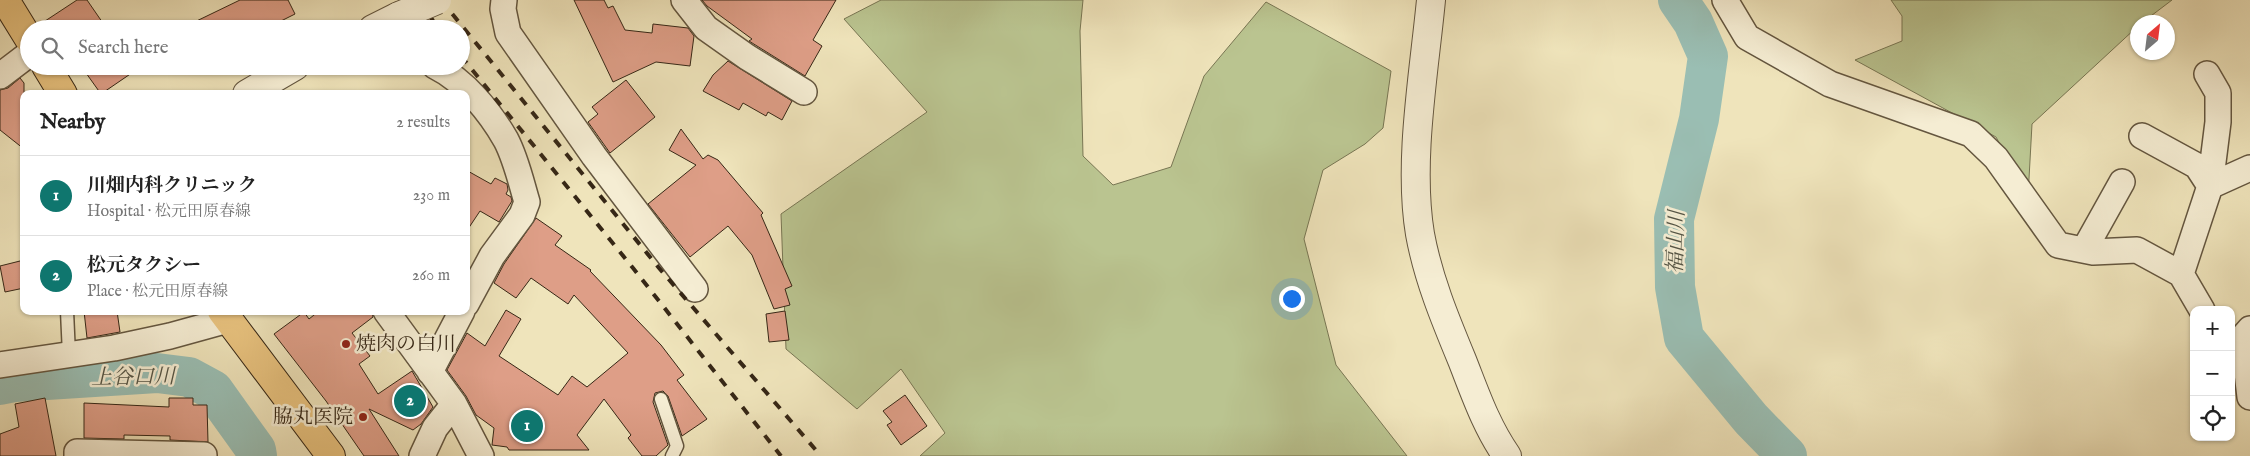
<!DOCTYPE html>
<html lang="en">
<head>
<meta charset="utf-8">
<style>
	:root { --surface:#fff; --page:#f2f2f2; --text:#222; --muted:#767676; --line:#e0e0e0; --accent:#0f766e }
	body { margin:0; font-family:"IM FELL English","Noto Serif JP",serif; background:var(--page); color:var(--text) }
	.controls { position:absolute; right:15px; bottom:15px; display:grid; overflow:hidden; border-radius:10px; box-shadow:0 1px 4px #0004 }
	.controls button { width:45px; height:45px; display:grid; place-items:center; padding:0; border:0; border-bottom:1px solid var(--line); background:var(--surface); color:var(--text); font:25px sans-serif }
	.compass { position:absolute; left:2130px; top:15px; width:45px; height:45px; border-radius:50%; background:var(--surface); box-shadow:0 1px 4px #0004; rotate:28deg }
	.you { position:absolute; left:1291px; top:298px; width:18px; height:18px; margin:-12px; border:4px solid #fff; border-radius:50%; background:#1a73e8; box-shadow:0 0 0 8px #1a73e833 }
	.badge { display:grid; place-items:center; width:32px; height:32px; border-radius:50%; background:var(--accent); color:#fff; font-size:16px; font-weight:700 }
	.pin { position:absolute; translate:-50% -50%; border:2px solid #fff; box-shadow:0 1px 5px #0006 }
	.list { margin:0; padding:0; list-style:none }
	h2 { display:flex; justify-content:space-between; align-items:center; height:65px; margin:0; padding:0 20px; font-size:21px }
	h2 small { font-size:16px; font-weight:400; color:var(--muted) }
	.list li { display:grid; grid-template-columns:32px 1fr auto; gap:15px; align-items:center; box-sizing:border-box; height:80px; padding:0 20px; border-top:1px solid var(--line) }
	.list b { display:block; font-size:19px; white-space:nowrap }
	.list p { margin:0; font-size:16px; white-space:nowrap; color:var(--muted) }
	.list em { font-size:16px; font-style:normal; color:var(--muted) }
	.icon { flex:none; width:28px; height:28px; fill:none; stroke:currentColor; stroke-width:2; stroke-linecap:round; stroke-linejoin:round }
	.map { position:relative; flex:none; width:2250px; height:456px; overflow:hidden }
	.search { position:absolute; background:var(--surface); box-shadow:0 1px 4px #0004; left:20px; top:20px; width:450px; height:55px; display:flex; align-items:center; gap:12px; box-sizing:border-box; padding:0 18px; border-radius:28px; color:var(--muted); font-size:19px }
	.panel { position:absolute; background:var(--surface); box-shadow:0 1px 4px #0004; left:20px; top:90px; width:450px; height:225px; border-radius:10px }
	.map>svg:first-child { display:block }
	.green { fill:#bac490; stroke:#787653 }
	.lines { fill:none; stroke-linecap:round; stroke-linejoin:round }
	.river { stroke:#9abeb3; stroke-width:40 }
	.building { fill:#de9e87; stroke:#362716 }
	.service-casing { stroke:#64563f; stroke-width:15 }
	.minor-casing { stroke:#64563f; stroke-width:28 }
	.tertiary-casing { stroke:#64563f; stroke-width:30 }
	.primary-casing { stroke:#362716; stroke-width:30 }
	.service { stroke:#f5edd3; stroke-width:12 }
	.minor { stroke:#f5edd3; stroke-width:25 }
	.tertiary { stroke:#f5edd3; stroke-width:28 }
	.primary { stroke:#e8c27e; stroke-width:28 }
	.rail { stroke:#362716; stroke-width:4; stroke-dasharray:9 9; stroke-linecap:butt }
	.tertiary-bridge-casing { stroke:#64563f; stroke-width:30; stroke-linecap:butt }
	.tertiary-bridge { stroke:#f5edd3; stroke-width:28 }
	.poi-dot { fill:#8f2418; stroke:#f5edd3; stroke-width:2 }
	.labels { text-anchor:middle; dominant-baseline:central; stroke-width:5; stroke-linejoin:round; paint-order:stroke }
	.poi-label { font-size:20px; fill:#362716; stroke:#f5edd3; text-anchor:start }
	.water-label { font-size:21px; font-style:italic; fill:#545445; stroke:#f5edd3 }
</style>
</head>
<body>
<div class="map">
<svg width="2250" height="456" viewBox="0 0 2250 456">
	<rect width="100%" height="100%" fill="#efe4bb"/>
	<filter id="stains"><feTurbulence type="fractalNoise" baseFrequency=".004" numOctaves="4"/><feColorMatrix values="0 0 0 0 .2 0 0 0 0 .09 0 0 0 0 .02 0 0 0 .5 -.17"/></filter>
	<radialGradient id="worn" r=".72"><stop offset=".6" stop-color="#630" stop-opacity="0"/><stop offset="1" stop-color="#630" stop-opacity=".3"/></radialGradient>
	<path class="green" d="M881,0H1083L1080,31L1083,156L1113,185L1171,167L1204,76L1266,2L1391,71L1383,128L1365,144L1323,170L1304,239L1336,365L1407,456H920L945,433L901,369L857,409L786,349L781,214L927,112L844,19Z
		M1891,0H2172L2143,22H2138L2137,27L2032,124L2028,197L1996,137L1855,60L1902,41V16Z"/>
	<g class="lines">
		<path class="river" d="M1678,0L1693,22L1708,56L1699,119L1674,219L1675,287L1684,338L1751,419L1787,456
			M0,385L15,382L157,373L189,377L213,390L256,450L257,456"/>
	</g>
	<path class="building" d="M77,0H87L107,29H41L39,25Z
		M240,0H288L295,14L265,29H180Z
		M574,0H604L608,8L613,6L625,30L652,33L653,24L688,28L694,36L690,66L656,62L613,82Z
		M702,0H836L813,40L822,46L805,76L749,41L752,39L707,6Z
		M728,61L792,101L782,120L768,112L766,116L743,103L739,110L703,91L713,75Z
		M81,66H142L101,94Z
		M20,78L24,83V149L0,130V90L8,88Z
		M626,80L655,117L610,153L588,122L598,114L592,107Z
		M681,129L703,159L708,155L718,160L763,213L761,215L792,286L785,289L790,305L774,309L752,255L728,226L690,257L648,204L696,165L669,150Z
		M466,170L491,184L495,178L507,184L508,190L506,194L511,197L512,201L499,222L480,211L466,232Z
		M536,218L562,236L555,245L591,270L590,271L661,345L684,375L677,380L707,419L682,436L668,396L663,391L655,393L653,402L668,445L656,456H642L628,438L631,435L604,399L577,435L589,450H509L507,447L492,445L494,428L476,415L466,396L447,370L467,333L485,346L506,310L521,319L499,356L558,395L572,376L587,387L628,353L574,295L568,304L531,278L516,298L494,283L504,264Z
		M24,260V288L5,292L0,266Z
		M84,311H117L120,332L87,338Z
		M319,311H372L373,317L352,333L370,356L359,364L378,394L412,371L433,407L421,424L413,430L369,409L399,456H364L326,401L274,334L304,312L309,319Z
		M785,311L789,340L769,342L766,314Z
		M905,395L927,426L901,445L887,425L892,422L883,411Z
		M45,398L56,456H0V434L19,427L15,404Z
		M169,398H193V405H207L208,442L170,440V436L124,435V439L84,438V403L169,407Z"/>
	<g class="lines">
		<g class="service-casing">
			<path id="service" d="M67,311L69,355
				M661,399L677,446L672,456"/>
		</g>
		<g class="minor-casing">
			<path id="minor" d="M504,0L503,9L508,33L594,156L695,289
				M684,0L706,28L747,57L804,92
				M1725,0L1747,37L1830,84L1971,134L1996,158L2058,245L2093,252L2137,250L2181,274L2202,310
				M435,66C465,81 490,112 506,140C516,159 521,182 527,202L522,215L492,256L466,304
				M2207,74L2218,93V122L2210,186L2250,168
				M0,76L29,54
				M2142,136L2197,166L2210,186L2181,274
				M2084,250L2122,182
				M386,311L454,404L481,456
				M2231,342L2245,356L2250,397
				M2235,346L2250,329
				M0,365L114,348L170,336L228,320
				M430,372L462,311
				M77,456V452L204,455
				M422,456L435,428L454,404"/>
		</g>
		<g class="tertiary-casing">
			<path id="tertiary" d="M1431,0C1424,73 1408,162 1420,234C1428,278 1445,319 1462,360C1475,393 1486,426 1507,456
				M373,29L399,16
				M247,94L295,66"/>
		</g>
		<g class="primary-casing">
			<path id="primary" d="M5,0L29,39
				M46,66L63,94
				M222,311L331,456"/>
		</g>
		<use href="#service" class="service"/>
		<use href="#minor" class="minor"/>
		<use href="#tertiary" class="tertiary"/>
		<use href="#primary" class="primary"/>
		<path class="rail" d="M416,0L440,29
			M441,0L659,268L821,456
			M461,56L633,268L781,456"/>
		<g class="tertiary-bridge-casing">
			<path id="tertiary-bridge" d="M399,16L437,0"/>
		</g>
		<use href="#tertiary-bridge" class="tertiary-bridge"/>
	</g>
	<g class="poi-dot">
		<circle cx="346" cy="344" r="5"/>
		<circle cx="363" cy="417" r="5"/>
	</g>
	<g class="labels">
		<g class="poi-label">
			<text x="356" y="344">焼肉の白川</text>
			<text x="353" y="417" text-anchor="end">脇丸医院</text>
		</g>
		<g class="water-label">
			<text transform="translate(1677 242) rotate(-88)">福山川</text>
			<text transform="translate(133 378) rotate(-1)">上谷口川</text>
		</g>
	</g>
	<rect width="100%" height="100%" filter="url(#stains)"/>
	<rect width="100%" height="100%" fill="url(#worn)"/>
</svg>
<div class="controls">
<button>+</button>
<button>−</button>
<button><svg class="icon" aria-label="locate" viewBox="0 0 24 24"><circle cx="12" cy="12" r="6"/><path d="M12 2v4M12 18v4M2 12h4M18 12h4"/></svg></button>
</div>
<svg class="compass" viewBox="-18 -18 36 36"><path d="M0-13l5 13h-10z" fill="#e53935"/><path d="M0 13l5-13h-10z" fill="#767676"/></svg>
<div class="you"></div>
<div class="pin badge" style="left:527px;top:426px">1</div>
<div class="pin badge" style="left:410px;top:401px">2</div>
<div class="search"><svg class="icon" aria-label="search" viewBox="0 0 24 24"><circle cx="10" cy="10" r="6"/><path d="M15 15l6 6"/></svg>Search here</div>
<section class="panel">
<h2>Nearby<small>2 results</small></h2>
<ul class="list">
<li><span class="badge">1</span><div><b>川畑内科クリニック</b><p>Hospital · 松元田原春線</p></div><em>230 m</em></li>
<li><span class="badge">2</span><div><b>松元タクシー</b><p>Place · 松元田原春線</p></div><em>260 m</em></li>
</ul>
</section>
</div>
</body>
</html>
